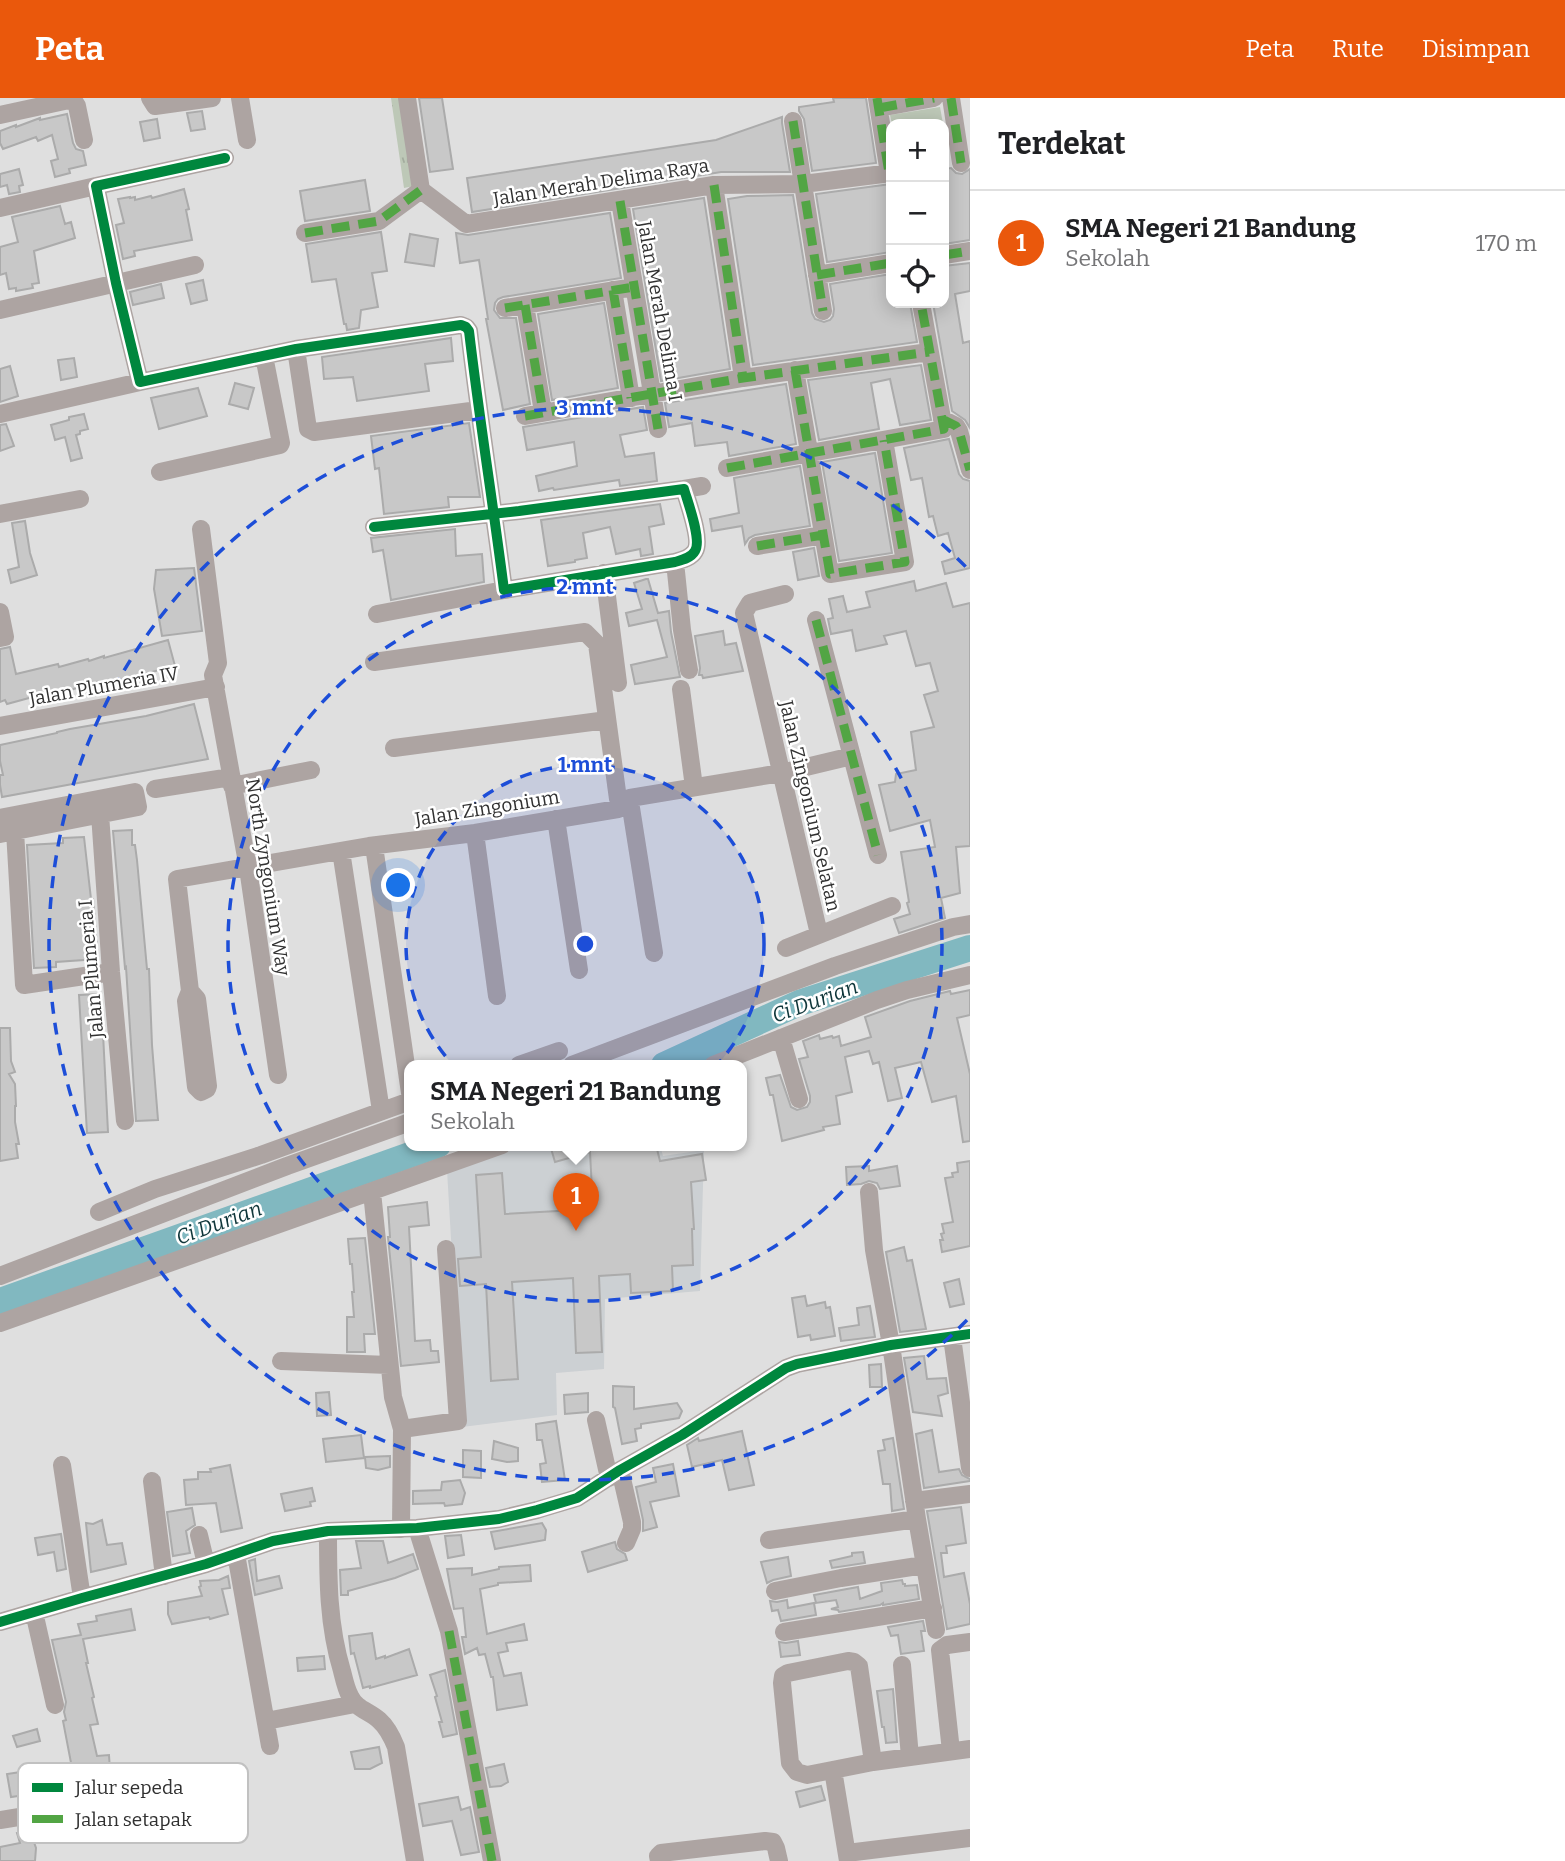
<!DOCTYPE html>
<html lang="id">
<head>
<meta charset="utf-8">
<style>
	:root { --surface:#fff; --page:#f6f6f6; --text:#202124; --muted:#757577; --line:#e0e0e0; --accent:#ea580c }
	body { margin:0; font-family:Bitter,serif; background:var(--page); color:var(--text) }
	.controls { position:absolute; right:21px; top:21px; display:grid; overflow:hidden; border-radius:14px; box-shadow:0 4px 18px #0003 }
	.controls button { width:63px; height:63px; display:grid; place-items:center; padding:0; border:0; border-bottom:2px solid var(--line); background:var(--surface); color:var(--text); font:35px sans-serif }
	.you { position:absolute; left:399px; top:788px; width:24px; height:24px; margin:-18px; border:5px solid #fff; border-radius:50%; background:#1a73e8; box-shadow:0 0 0 10px #1a73e833 }
	.badge { display:grid; place-items:center; width:46px; height:46px; border-radius:50%; background:var(--accent); color:#fff; font-size:23px; font-weight:700 }
	.pin { position:absolute; translate:-50% -58px; filter:drop-shadow(0 2px 4px #0008) }
	.pin::after { content:''; position:absolute; top:37px; width:24px; height:21px; background:inherit; clip-path:polygon(0 0,100% 0,50% 100%) }
	.popup { position:absolute; left:404px; top:962px; width:343px; height:91px; box-sizing:border-box; display:grid; place-content:center; border-radius:14px; background:var(--surface); filter:drop-shadow(0 2px 5px #0005); font-size:23px; white-space:nowrap; color:var(--muted) }
	.popup b { font-size:26px; color:var(--text) }
	.popup::after { content:''; position:absolute; left:50%; top:100%; margin-left:-14px; border:14px solid transparent; border-top-color:var(--surface) }
	.list { margin:0; padding:0; list-style:none }
	h2 { display:flex; justify-content:space-between; align-items:center; height:91px; margin:0; padding:0 28px; font-size:30px }
	h2 small { font-size:23px; font-weight:400; color:var(--muted) }
	.list li { display:grid; grid-template-columns:46px 1fr auto; gap:21px; align-items:center; box-sizing:border-box; height:105px; padding:0 28px; border-top:2px solid var(--line) }
	.list b { display:block; font-size:26px; white-space:nowrap }
	.list p { margin:0; font-size:23px; white-space:nowrap; color:var(--muted) }
	.list em { font-size:23px; font-style:normal; color:var(--muted) }
	.icon { flex:none; width:38px; height:38px; fill:none; stroke:currentColor; stroke-width:2; stroke-linecap:round; stroke-linejoin:round }
	.map { position:relative; flex:none; width:970px; height:1763px; overflow:hidden }
	header { display:flex; align-items:center; gap:42px; box-sizing:border-box; height:98px; padding:0 35px; background:var(--accent); color:#fff }
	header strong { font-size:33px }
	nav { display:flex; gap:38px; margin-inline-start:auto; font-size:24px }
	main { display:flex }
	aside { flex:1; background:var(--surface) }
	.map>svg:first-child { display:block }
	.built { fill:#ccd0d3 }
	.grass { fill:url(#grass-tufts) }
	.garden { fill:#bdc8b7 }
	.lines { fill:none; stroke-linecap:round; stroke-linejoin:round }
	.river { stroke:#81b8c0; stroke-width:26 }
	.building { fill:#c8c8c8; stroke:#ababab; stroke-width:2 }
	.minor { stroke:#ada4a2; stroke-width:18 }
	.quiet { stroke:#52a544; stroke-width:9; stroke-dasharray:18 9; stroke-linecap:butt }
	.cycleway-casing { stroke:#fff; stroke-width:15 }
	.cycleway { stroke:#00873e; stroke-width:10 }
	.ring { fill:none; stroke:#1d4ed8; stroke-width:3.5; stroke-dasharray:12 9 }
	.labels { text-anchor:middle; dominant-baseline:central; stroke-width:5; stroke-linejoin:round; paint-order:stroke }
	.street-label { font-size:19px; fill:#313131; stroke:#fff }
	.water-label { font-size:21px; font-style:italic; fill:#0f363a; stroke:#fff }
	.key { fill:#fff; stroke:#c1c1c1; stroke-width:2 }
	.key-label { font-size:19px; fill:#313131 }
	.centre { fill:#1d4ed8; stroke:#fff; stroke-width:3.5 }
	.ring-label { font-size:21px; text-anchor:middle; font-weight:bold; fill:#1d4ed8; stroke:#fff; stroke-width:5; stroke-linejoin:round; paint-order:stroke }
</style>
</head>
<body>
<header>
<strong>Peta</strong>
<nav><a>Peta</a><a>Rute</a><a>Disimpan</a></nav>
</header>
<main>
<div class="map">
<svg width="970" height="1763" viewBox="0 0 970 1763">
	<defs>
		<pattern id="grass-tufts" width="24" height="20" patternUnits="userSpaceOnUse" patternTransform="scale(1.75)"><rect width="24" height="20" fill="#bdc8b7"/><path d="M3 7l-1-3M5 7V3M7 7l1-3M15 17l-1-3M17 17v-4M19 17l1-3" fill="none" stroke="#a3ac9e"/></pattern>
	</defs>
	<rect width="100%" height="100%" fill="#dfdfdf"/>
	<path class="built" d="M514,1047H660L663,1058L704,1052L700,1193L605,1201L604,1271L556,1275L557,1317L462,1329L447,1072Z"/>
	<path class="grass" d="M391,0H400L414,88L404,90Z"/>
	<path class="garden" d="M940,9L943,26H892L890,17Z"/>
	<g class="lines">
		<path class="river" d="M664,967L799,905L970,850
			M0,1203L438,1047"/>
	</g>
	<path class="building" d="M419,0H442L453,71L430,74Z
		M833,0H866L876,65L812,73L804,21L799,13V9L834,4Z
		M202,13L205,31L191,33L187,15Z
		M67,16L73,45L76,51L83,53L86,67L69,71L70,75L55,79L51,63L58,61L52,37L38,43L36,39L3,51L0,45V33L16,27V29L40,20V22Z
		M782,19V25L790,74H721L472,114L467,80L716,42Z
		M157,21L160,40L144,43L140,24Z
		M951,70L956,75L962,76L970,71V142L944,146V71Z
		M19,71L23,87L19,88L20,94L9,96L7,87L0,89V76Z
		M365,82L370,113L305,123L300,93Z
		M891,86V154L827,164L816,96Z
		M184,91L189,111L186,112L192,142L134,153L135,158L123,161L116,127L124,125L118,101L130,99V100L135,99V102L151,98L152,100Z
		M793,97L812,215L815,221L824,224L830,222L833,218L834,211L830,186L891,176V205H910L917,244L753,267L728,101L747,98Z
		M704,100L730,271L661,283L633,111Z
		M60,108L65,126L71,124L75,140L34,153L39,185L32,186L33,190L16,193V190L9,191L6,175L0,177V149L18,144L12,119Z
		M610,115L621,180L503,199L498,201L495,205L494,212L500,220H516L530,306L503,312L486,221H488L479,162L460,165L456,135L468,137Z
		M381,134L387,173L372,175L378,209L361,212L359,230L347,232L346,226H344L336,181L312,184L306,146Z
		M410,136L438,141L434,168L405,164Z
		M970,165V193L955,196L963,245L970,243V330L965,322L952,313L933,205H944V168Z
		M203,182L207,202L191,206L186,186Z
		M161,186L164,200L133,207L130,194Z
		M604,205L618,290L552,302L538,216Z
		M451,240L453,263L425,266L429,293L357,303L353,279L324,281L322,259Z
		M74,260L77,279L61,282L58,262Z
		M921,267L931,322L900,327L890,281L871,285L879,331L819,342L808,282Z
		M10,268L18,298L0,304V271Z
		M235,285L254,290L248,311L229,306Z
		M786,286L796,346L729,358L727,344L695,348L692,325L669,329L665,305Z
		M198,290L207,318L159,331L151,300Z
		M643,309L647,332L620,337L625,359L654,355L657,383L620,388L619,382L554,392L553,390L539,393L536,378L577,368L574,344L527,352L523,329Z
		M84,316L88,331L80,333V336L76,337L82,360L71,363L65,339L55,342L51,327L69,322V319Z
		M469,325L480,399H448L449,409L384,416L379,370L375,371L371,338Z
		M6,326L14,348L0,353V327Z
		M949,341L959,376L963,381L970,383V470L945,476L942,464L955,460L948,435L938,438L933,418L929,419L922,380L911,382L904,350Z
		M875,355L892,455L839,463L822,364Z
		M800,368L810,428L755,437L749,440L745,446L742,428L712,433L710,421L739,415L734,380Z
		M660,406L664,426L649,429L653,456L641,458L640,451L616,456L610,429L583,435L587,460L575,462V464L548,468L541,422Z
		M25,423L30,455L37,477L11,485L8,472L19,469L12,425Z
		M455,431L456,458L482,456L484,484L391,502L383,452L373,454L371,440Z
		M814,450L819,478L798,482L793,454Z
		M194,470L202,533L162,538L154,491L156,472Z
		M646,481H648L658,515L669,513L671,534L680,579L635,586L631,567L667,559L657,522L629,528L626,515L642,511L634,485Z
		M914,483L916,493L946,485L953,509L970,505V748L956,749L960,795L941,800L945,820L899,835L894,821L910,816L907,805L909,804L901,754L935,749L930,722L890,733L879,687L895,684L896,676L916,672L911,634L934,629L924,597L938,593L930,565L916,568L906,533L884,538L887,546L856,553L852,532L831,536L828,521L833,520L829,501L843,498L847,514L870,509L866,494Z
		M723,533L725,547L736,545L743,573L703,580L702,577H699L700,570L695,538Z
		M168,542L175,568L113,584V582L98,587L97,584L67,593L66,590L51,594L7,606L5,602L0,604V551L10,549L16,576L58,566L59,569L88,561L89,563L104,558V560Z
		M194,606L208,661L2,699L0,687V677H3L0,663V647L57,635V634L70,631L146,618Z
		M132,732V747H135L137,762L147,871H149L152,947L158,1022L136,1023L126,869L125,870L113,733Z
		M84,739L91,801H93L98,861L56,864V869L34,870L27,747L63,745V740Z
		M970,892V917L957,920L970,976V1043L963,1044L956,998L932,1004L921,964L895,970L902,1000L888,1003L879,964L873,966L869,953L845,959L852,994L836,998L840,1026L823,1029L824,1032L782,1043L773,997H770L766,980L780,977L791,1009L797,1012L807,1009L810,1004V998L799,961L808,959L803,943L819,937L820,941L832,938L833,940L839,938L841,948L871,939L865,919L910,903L950,893L951,896Z
		M101,896L108,1034L87,1035L79,897Z
		M0,930H10L11,963L15,974L9,976L15,986L16,1008H15V1024L19,1046H16L18,1060L0,1063Z
		M550,1047H656L660,1063L702,1056L706,1082L691,1084L694,1131H692L693,1167L672,1168L673,1193L631,1195L630,1176L599,1178L602,1254L576,1255L573,1180L512,1184L518,1281L491,1283L486,1186L460,1188L458,1161L481,1159L476,1077L502,1075L505,1116L593,1111L590,1054L555,1064Z
		M970,1063V1148L942,1154L940,1142H943L941,1136L944,1135L942,1126L953,1124L945,1080L953,1079L952,1075L958,1074L957,1065Z
		M869,1068V1073L897,1068L900,1088L880,1091L877,1085L869,1083L861,1086L847,1087L846,1069Z
		M427,1104L429,1127L409,1129L415,1243L430,1242L431,1253H438L439,1264L401,1268L388,1139H390L388,1109Z
		M365,1140L375,1236H364L365,1254H347V1219H354L352,1194H354L352,1166H350L348,1141Z
		M904,1149L907,1163L912,1162L926,1231L900,1234L886,1154Z
		M959,1181L964,1206L950,1209L944,1185Z
		M805,1198L807,1208L825,1204L826,1210L830,1209L835,1238L811,1242L810,1237L798,1239L792,1200Z
		M870,1208L875,1239L841,1243L839,1230L859,1227L857,1210Z
		M924,1258L927,1281L946,1280L948,1295L938,1298L942,1318L913,1314L904,1260Z
		M881,1266L882,1289H870L869,1267Z
		M613,1288L634,1289V1311L677,1305L682,1313L679,1320L641,1326V1330L635,1331L637,1343L622,1346L615,1310L613,1309Z
		M329,1294L331,1317L317,1318L316,1295Z
		M588,1295V1314L565,1316L564,1297Z
		M556,1323L565,1382L542,1384L540,1366L546,1365L542,1342H537L536,1326Z
		M932,1332L939,1374L959,1371L962,1377L970,1381V1383L924,1390L916,1336Z
		M742,1333L754,1387L729,1392L722,1362L692,1369L687,1347L698,1340L699,1343Z
		M361,1337L364,1360L326,1364L323,1341Z
		M893,1340L904,1411L892,1413L890,1386H883L878,1353L885,1352L883,1342Z
		M494,1343L518,1350V1363L507,1364L492,1361Z
		M463,1352L481,1353V1380L463,1379Z
		M390,1358V1369L378,1372L366,1370L365,1359Z
		M673,1366L679,1398L650,1404L657,1429L643,1433V1422L636,1389L656,1384L653,1370Z
		M230,1367L242,1430L221,1434L216,1405L186,1407L184,1382L198,1381V1374H211L210,1371Z
		M460,1382L465,1395L462,1406L445,1408L444,1405L413,1406V1393L441,1392L442,1384Z
		M312,1390L315,1403L310,1404L311,1408L285,1413L281,1396Z
		M961,1409L966,1445L946,1448L947,1455H941L944,1479L964,1475L970,1506V1526L947,1531L927,1413Z
		M192,1410L195,1427L186,1433L190,1455L173,1458L167,1414Z
		M102,1422L107,1447L122,1445L126,1466L91,1474L86,1425L93,1426Z
		M542,1425L546,1432L545,1442L495,1451L491,1434Z
		M61,1436L66,1471L57,1473L54,1454L38,1457L35,1440Z
		M461,1437L464,1457L448,1460L445,1438Z
		M356,1443H383L388,1465L413,1456L418,1471L395,1480L348,1493V1497H341L340,1472L361,1470Z
		M615,1444L617,1451L625,1456L627,1462L588,1474L582,1454Z
		M863,1454L865,1465L832,1470L830,1463L852,1458V1455Z
		M788,1459L791,1478L773,1482L767,1485L761,1464Z
		M255,1461L257,1483L279,1478L282,1490L255,1497L249,1463Z
		M530,1467L531,1483L498,1485V1487L480,1491L487,1536L524,1526L527,1542L506,1545L508,1553L498,1555L504,1578L521,1575L527,1607L497,1612L493,1579H491L485,1556L479,1557L477,1550L465,1556L462,1539H466L463,1510L454,1511L447,1471L472,1470V1477L499,1471V1469Z
		M228,1478L230,1490L222,1491L228,1516L210,1521L209,1519L172,1526L168,1516V1504L202,1498L199,1489L201,1488L200,1483L219,1482Z
		M902,1482L903,1486H905V1488L917,1487L919,1501L883,1507V1505L880,1507L839,1514L838,1512L831,1511L838,1509L836,1502L816,1505L814,1497L858,1489L860,1501L882,1493L881,1485Z
		M787,1502L788,1510L814,1505L816,1517L781,1523L778,1512L772,1513L770,1503L777,1504Z
		M131,1511L135,1532L83,1541L88,1565H86L94,1599L92,1600L98,1626L90,1627L97,1658L109,1657L111,1688L94,1689L95,1696H93L76,1698L75,1692L49,1696L45,1675L72,1670L63,1623L66,1622L64,1614L66,1604L52,1542L81,1537L78,1526L97,1523L96,1518Z
		M923,1523L925,1533H921L924,1553L901,1556L898,1537L891,1538L888,1529Z
		M372,1535L376,1561L385,1558V1560L409,1551L417,1577L370,1590V1588L363,1590L354,1555L351,1556L349,1538Z
		M798,1543L800,1557L781,1559L779,1544L786,1545Z
		M324,1558L325,1571L298,1573L297,1560Z
		M445,1572L457,1636L443,1639L439,1624H442L435,1599L437,1598L430,1577Z
		M893,1591L897,1644L886,1645L884,1629H882L877,1593Z
		M37,1631L40,1643L17,1649L13,1638Z
		M379,1649L382,1665L370,1671H355L351,1654Z
		M504,1666L508,1684L501,1688L490,1689L486,1670Z
		M21,1674L25,1697L11,1699L7,1676Z
		M821,1688L825,1702L800,1709L796,1694Z
		M458,1699L461,1712L470,1709L479,1754L461,1757L452,1723L423,1728L419,1706Z
		M30,1733L36,1750L35,1763H0V1749L20,1745L17,1735Z"/>
	<g class="lines">
		<path class="minor" d="M150,0L155,8L212,0
			M240,0L247,42
			M407,0L421,92L466,126L714,87L803,86L891,75
			M877,0L889,75
			M951,0L961,65
			M879,10L934,0
			M0,17L69,2L74,3L77,8L84,42
			M793,23L823,213
			M225,60L96,88L116,185L140,284L296,251L461,227L466,229L469,233C479,319 493,405 504,492L675,464C682,462 691,460 695,453C702,442 688,405 684,391L519,413L374,429
			M714,87L743,280
			M620,103L658,331
			M0,110L96,88
			M305,135L379,123L421,92
			M944,157L970,153
			M817,177L891,165
			M613,192L631,300
			M525,207L543,314
			M505,210L634,189
			M0,212L195,167
			M296,251L308,331L314,334L478,312
			M795,272L830,476L905,464L884,342
			M0,316L140,284
			M525,318L743,280L929,254
			M942,321L956,328L959,333L970,372
			M727,370L944,331L921,205
			M160,374L280,347L281,345L264,258
			M684,391L702,388
			M0,416L80,401
			M201,431L218,565L213,577L248,770L278,977
			M757,448L823,437
			M675,464L682,532L689,572
			M604,475L618,585
			M785,496L750,505L744,515L819,836
			M0,514L5,539L0,540
			M377,516L504,492
			M816,522L878,757
			M374,564L585,534L597,546L618,701L631,710L654,855
			M681,591L694,689
			M0,628L216,589
			M394,650L607,622
			M232,688L311,672
			M155,691L231,679
			M100,716L111,874L125,1023
			M0,720L135,694L138,709L0,736
			M556,721L579,872
			M15,733L24,887L111,874
			M475,735L497,898
			M374,748L410,995
			M341,753L381,1013
			M786,850L892,808
			M190,893L186,903L196,989L201,994L207,991L208,988L197,901L190,893L177,781L369,748L475,735L618,711L630,700L781,675L852,658
			M781,940L799,1001
			M519,967L559,953
			M572,967L835,868L953,829L970,826
			M713,967L877,902L907,892L970,877
			M372,1094L393,1299L402,1331L401,1431
			M869,1094L874,1152L891,1247L917,1421
			M99,1114L155,1091L261,1057L410,1003
			M0,1178L287,1068L410,1024
			M0,1225L502,1047
			M952,1239L970,1370
			M281,1263L389,1267
			M596,1322L609,1380
			M402,1331L458,1323L446,1151
			M62,1367L82,1500
			M620,1372L632,1424V1431L626,1445
			M152,1383L164,1478
			M914,1403L970,1396
			M417,1430L449,1533L492,1763
			M328,1433C328,1481 328,1527 342,1573C344,1581 346,1591 350,1598C356,1611 369,1613 379,1622C387,1629 392,1639 396,1649L415,1763
			M199,1437L206,1466
			M769,1442L917,1421L936,1532
			M236,1456L270,1648
			M775,1493L841,1480L924,1467
			M34,1514L55,1607
			M0,1524L82,1500L206,1466L273,1443L328,1433L417,1430L499,1421L537,1412L577,1400L620,1372L682,1337L786,1270L797,1266L891,1247L970,1236
			M784,1534L933,1510
			M902,1567L910,1659
			M266,1623L355,1606
			M951,1653L940,1552L947,1547L970,1544
			M873,1664L859,1568L854,1564L848,1563L788,1575L783,1578L782,1585L790,1665L797,1674L807,1677L873,1664L970,1651
			M833,1672L848,1763
			M0,1722L92,1707
			M847,1755L970,1740
			M659,1763L658,1758L661,1755L765,1743L773,1744L776,1750L779,1763"/>
		<path class="quiet" d="M877,0L889,75
			M951,0L961,65
			M879,10L934,0
			M793,23L823,213
			M714,87L743,280
			M620,103L658,331
			M305,135L379,123L421,92
			M944,157L970,153
			M817,177L891,165
			M613,192L631,300
			M525,207L543,314
			M505,210L634,189
			M795,272L830,476L905,464L884,342
			M525,318L743,280L929,254
			M942,321L956,328L959,333L970,372
			M727,370L944,331L921,205
			M757,448L823,437
			M816,522L878,757
			M449,1533L492,1763"/>
		<g class="cycleway-casing">
			<path id="cycleway" d="M225,60L96,88L116,185L140,284L296,251L461,227L466,229L469,233C479,319 493,405 504,492L675,464C682,462 691,460 695,453C702,442 688,405 684,391L519,413L374,429
				M0,1524L82,1500L206,1466L273,1443L328,1433L417,1430L499,1421L537,1412L577,1400L620,1372L682,1337L786,1270L797,1266L891,1247L970,1236"/>
		</g>
		<use href="#cycleway" class="cycleway"/>
	</g>
	<circle cx="585" cy="846" r="179" fill="#1d4ed8" fill-opacity=".12"/>
	<g class="ring">
		<circle cx="585" cy="846" r="179"/>
		<circle cx="585" cy="846" r="357"/>
		<path d="M967 1222A536 536 0 1 1 967 470"/>
	</g>
	<g class="labels">
		<g class="street-label">
			<text transform="translate(601 84) rotate(-9)">Jalan Merah Delima Raya</text>
			<text transform="translate(660 213) rotate(80)">Jalan Merah Delima I</text>
			<text transform="translate(104 588) rotate(-10)">Jalan Plumeria IV</text>
			<text transform="translate(810 708) rotate(77)">Jalan Zingonium Selatan</text>
			<text transform="translate(487 710) rotate(-9)">Jalan Zingonium</text>
			<text transform="translate(268 779) rotate(81)">North Zyngonium Way</text>
			<text transform="translate(91 871) rotate(-95)">Jalan Plumeria I</text>
		</g>
		<g class="water-label">
			<text transform="translate(815 903) rotate(-20)">Ci Durian</text>
			<text transform="translate(219 1125) rotate(-20)">Ci Durian</text>
		</g>
	</g>
	<rect x="18" y="1665" width="230" height="80" rx="10" class="key"/>
	<rect x="32" y="1685" width="31" height="9" fill="#00873e"/>
	<rect x="32" y="1717" width="31" height="8" fill="#52a544"/>
	<g class="key-label">
		<text x="75" y="1696">Jalur sepeda</text>
		<text x="75" y="1728">Jalan setapak</text>
	</g>
	<circle cx="585" cy="846" r="10" class="centre"/>
	<g class="ring-label">
		<text x="585" y="317">3 mnt</text>
		<text x="585" y="496">2 mnt</text>
		<text x="585" y="674">1 mnt</text>
	</g>
</svg>
<div class="controls">
<button>+</button>
<button>−</button>
<button><svg class="icon" aria-label="locate" viewBox="0 0 24 24"><circle cx="12" cy="12" r="6"/><path d="M12 2v4M12 18v4M2 12h4M18 12h4"/></svg></button>
</div>
<div class="you"></div>
<div class="pin badge" style="left:576px;top:1133px">1</div>
<div class="popup"><b>SMA Negeri 21 Bandung</b>Sekolah</div>
</div>
<aside>
<h2>Terdekat<small></small></h2>
<ul class="list">
<li><span class="badge">1</span><div><b>SMA Negeri 21 Bandung</b><p>Sekolah</p></div><em>170 m</em></li>
</ul>
</aside>
</main>
</body>
</html>
